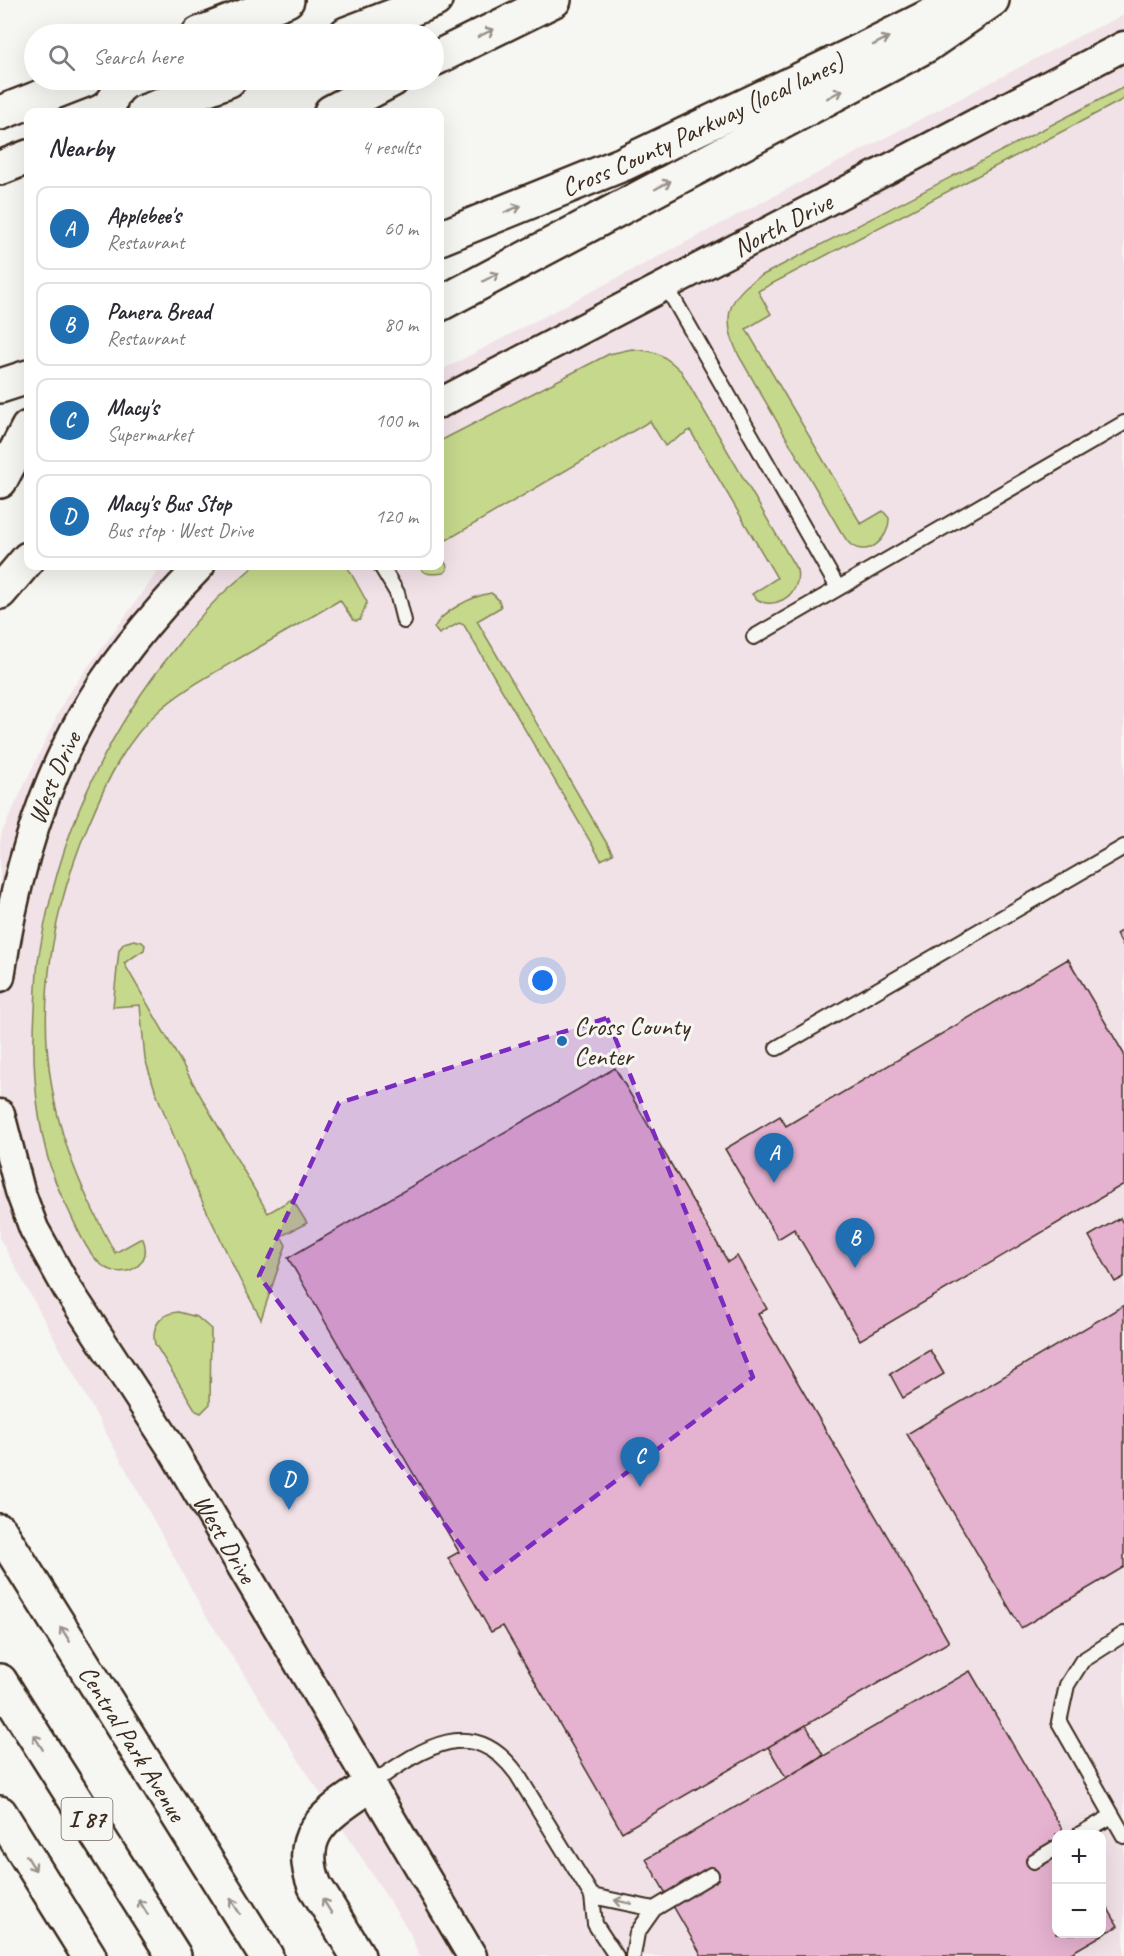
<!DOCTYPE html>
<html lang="en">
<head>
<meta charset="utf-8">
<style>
	:root { --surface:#fff; --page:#f7f7f7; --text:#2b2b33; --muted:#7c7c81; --line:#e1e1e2; --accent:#1f6fb2 }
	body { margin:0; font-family:Caveat,sans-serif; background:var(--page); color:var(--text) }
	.controls { position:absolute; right:18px; bottom:18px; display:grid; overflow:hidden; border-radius:12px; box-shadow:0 6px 24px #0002 }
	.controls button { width:54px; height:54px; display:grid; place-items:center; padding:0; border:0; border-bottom:2px solid var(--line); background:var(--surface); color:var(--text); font:30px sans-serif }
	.you { position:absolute; left:543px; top:981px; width:21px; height:21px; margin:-15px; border:4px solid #fff; border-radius:50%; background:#1a73e8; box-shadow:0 0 0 9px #1a73e833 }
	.badge { display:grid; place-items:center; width:39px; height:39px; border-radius:50%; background:var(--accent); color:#fff; font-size:20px; font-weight:700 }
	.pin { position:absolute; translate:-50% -50px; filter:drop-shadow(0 2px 3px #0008) }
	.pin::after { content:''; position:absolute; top:32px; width:21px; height:18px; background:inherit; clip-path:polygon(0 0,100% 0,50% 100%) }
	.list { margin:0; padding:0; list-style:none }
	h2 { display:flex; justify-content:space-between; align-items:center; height:78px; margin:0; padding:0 24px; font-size:26px }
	h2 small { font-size:20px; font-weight:400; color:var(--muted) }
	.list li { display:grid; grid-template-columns:39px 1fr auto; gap:18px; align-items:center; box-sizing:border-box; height:84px; margin:0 12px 12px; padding:0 12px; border:2px solid var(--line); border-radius:12px }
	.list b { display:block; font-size:22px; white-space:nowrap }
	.list p { margin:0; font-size:20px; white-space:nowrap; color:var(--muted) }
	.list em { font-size:20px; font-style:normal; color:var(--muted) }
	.icon { flex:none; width:33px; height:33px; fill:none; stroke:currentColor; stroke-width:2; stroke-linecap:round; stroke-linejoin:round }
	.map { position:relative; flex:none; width:1124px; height:1956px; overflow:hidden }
	.search { position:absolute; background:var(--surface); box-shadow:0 6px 24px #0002; left:24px; top:24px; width:420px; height:66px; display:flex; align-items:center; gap:15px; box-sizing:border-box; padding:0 21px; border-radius:33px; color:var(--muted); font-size:22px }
	.panel { position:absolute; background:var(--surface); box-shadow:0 6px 24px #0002; left:24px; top:108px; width:420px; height:462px; border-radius:12px }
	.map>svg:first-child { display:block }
	.built { fill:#f1e2e8; fill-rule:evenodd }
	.green { fill:#c6d88c; stroke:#808155; stroke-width:1.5 }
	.building { fill:#e5b2cf; stroke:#3b2a1e; stroke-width:1.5 }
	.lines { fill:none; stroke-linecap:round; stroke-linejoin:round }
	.lane-casing { stroke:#3b2a1e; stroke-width:18 }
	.street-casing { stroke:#3b2a1e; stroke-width:33 }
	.secondary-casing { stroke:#3b2a1e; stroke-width:38 }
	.highway-casing { stroke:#3b2a1e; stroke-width:38 }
	.lane { stroke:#f6f6f2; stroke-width:14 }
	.street { stroke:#f6f6f2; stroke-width:28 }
	.secondary { stroke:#f6f6f2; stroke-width:33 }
	.highway { stroke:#f6f6f2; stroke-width:33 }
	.oneway { stroke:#989088 }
	.marked { fill:#7b2cbf; fill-opacity:0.2; stroke:#7b2cbf; stroke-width:4.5; stroke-dasharray:12 8; stroke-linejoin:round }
	.poi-dot { fill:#1f6fb2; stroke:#f6f6f2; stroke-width:2 }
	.labels { text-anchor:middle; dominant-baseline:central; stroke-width:6; stroke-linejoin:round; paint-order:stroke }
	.shield { fill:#f6f6f2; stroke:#73675e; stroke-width:1.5 }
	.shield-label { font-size:24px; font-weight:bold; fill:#3b2a1e }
	.street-label { font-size:26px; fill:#3b2a1e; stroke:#f6f6f2 }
	.poi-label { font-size:26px; fill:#3b2a1e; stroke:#f6f6f2; text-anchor:start }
</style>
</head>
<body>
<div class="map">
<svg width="1124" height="1956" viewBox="0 0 1124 1956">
	<rect width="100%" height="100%" fill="#f6f6f2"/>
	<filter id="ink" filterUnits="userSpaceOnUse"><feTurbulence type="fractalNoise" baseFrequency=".0167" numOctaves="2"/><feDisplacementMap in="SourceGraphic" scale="12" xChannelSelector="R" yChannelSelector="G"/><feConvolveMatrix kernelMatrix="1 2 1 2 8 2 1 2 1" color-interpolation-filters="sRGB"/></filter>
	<g filter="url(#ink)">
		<path class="built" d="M1124,15V1956H419L410,1933L205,1614L0,1239V843L2,832L66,697L162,566H440V371L1083,34ZM1056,1834H1102V1934H1056Z"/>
		<path class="green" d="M1124,87V99L758,291L771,314L746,329L861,524L883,511L889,518C890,538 868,559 850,544C846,541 844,535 841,532L739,356C723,323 724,300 757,278Z
			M632,349C657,351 663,354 681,371L797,570C803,597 767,615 752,594L777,578L690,430L665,446L650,421L440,544V441L609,354Z
			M440,553L447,566V570L444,573C434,574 424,576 419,566H440Z
			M254,566H347L367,602L360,620L356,621L353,620L340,600C308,619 277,637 245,655C217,671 187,687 161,709C127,738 106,782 89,823C45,927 30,1041 68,1150C80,1186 97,1219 115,1253L140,1239H143C154,1265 124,1281 103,1266C87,1255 75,1223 66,1205C37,1150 31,1070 35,1010C36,992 36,973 39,955C58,840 100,742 173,651C186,633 201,615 217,599C229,587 242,577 254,566Z
			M491,593C496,596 500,600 501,607L477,621L613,854L601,860L464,625L459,623L439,634L434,628C442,611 473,596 491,593Z
			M134,940L142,942L145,945L144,950L124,963L268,1213L292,1199L307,1223L281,1236L286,1245L261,1319L240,1280L192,1180L156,1093L145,1059L140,1005L113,1007L119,950L124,943Z
			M178,1312L197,1317L211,1329L210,1404L201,1413L196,1411L155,1344C151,1327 160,1313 178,1312Z"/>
		<path class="building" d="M1124,929V947L1116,934Z
			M1068,959L1124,1054V1184L860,1340L794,1229L778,1239L725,1149L780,1116L786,1126Z
			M615,1068L728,1262L737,1256L767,1309L758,1314L949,1642L622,1832L503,1626L491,1632L459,1576L448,1558L459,1552L288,1258Z
			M1120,1218L1124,1225V1277L1115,1282L1089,1236Z
			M1124,1305V1567L1021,1628L907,1434Z
			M930,1350L944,1374L903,1398L890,1374Z
			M970,1671L1065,1834H1056V1934H1102V1898L1118,1926L1066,1956H702L646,1859Z
			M806,1725L823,1755L786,1778L768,1747Z"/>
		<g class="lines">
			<g class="lane-casing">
				<path id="lane" d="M665,284L838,588
					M381,566L397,593L404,621
					M754,637L1124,423
					M777,1048L1124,847
					M1124,1634L1082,1661L1067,1685L1059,1722L1124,1836
					M370,1785C419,1751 471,1711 517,1774L592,1896L595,1924L616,1956
					M1080,1834L1112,1816
					M1034,1861L1056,1848
					M592,1896L654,1909
					M633,1956L637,1933L654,1909L711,1875"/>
			</g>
			<g class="street-casing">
				<g id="street">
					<path id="s1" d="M440,403L1124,46"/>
					<path id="s2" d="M0,977C13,887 37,797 82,717C113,661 156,611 200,566"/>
					<path id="s3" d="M0,1114L20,1191L34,1229L67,1288L171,1447L472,1956"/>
				</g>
			</g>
			<g class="secondary-casing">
				<g id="secondary">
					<path id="s4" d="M0,1531L266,1956"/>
					<path d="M358,1956L315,1886C293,1830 331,1813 370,1785"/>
				</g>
			</g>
			<g class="highway-casing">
				<g id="highway">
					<path d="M199,34L287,0"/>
					<path d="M346,34L435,0"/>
					<path d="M434,59L554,0"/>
					<path d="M144,112L229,80"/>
					<path d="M331,112L392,80"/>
					<path d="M0,113L85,80"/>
					<path d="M0,168L28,157"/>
					<path id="s5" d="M440,238L623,164L850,56L962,0"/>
					<path d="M440,304L927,45L992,0"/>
					<path d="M0,386L28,377"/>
					<path d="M0,481L28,428"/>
					<path d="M0,592L28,559"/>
					<path d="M0,1681L174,1956"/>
					<path d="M0,1813L89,1956"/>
				</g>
			</g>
			<use href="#lane" class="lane"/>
			<use href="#street" class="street"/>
			<use href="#secondary" class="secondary"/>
			<use href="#highway" class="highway"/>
		</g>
		<defs><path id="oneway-shaft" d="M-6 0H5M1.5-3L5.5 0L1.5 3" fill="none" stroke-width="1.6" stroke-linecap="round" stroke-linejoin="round" transform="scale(1.5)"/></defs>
		<g class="oneway">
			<use href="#oneway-shaft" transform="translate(486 33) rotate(-26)"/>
			<use href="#oneway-shaft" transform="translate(881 41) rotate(-27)"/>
			<use href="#oneway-shaft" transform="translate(835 94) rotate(-28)"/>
			<use href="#oneway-shaft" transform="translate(663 185) rotate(-28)"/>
			<use href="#oneway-shaft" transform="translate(513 209) rotate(-22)"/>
			<use href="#oneway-shaft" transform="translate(491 277) rotate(-28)"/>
			<use href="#oneway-shaft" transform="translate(65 1634) rotate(-122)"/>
			<use href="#oneway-shaft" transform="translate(38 1742) rotate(-122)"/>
			<use href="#oneway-shaft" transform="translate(31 1863) rotate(58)"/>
			<use href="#oneway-shaft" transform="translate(623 1902) rotate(-168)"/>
			<use href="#oneway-shaft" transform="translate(235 1906) rotate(-122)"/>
			<use href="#oneway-shaft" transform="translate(327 1906) rotate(-122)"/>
			<use href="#oneway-shaft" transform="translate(143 1907) rotate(-122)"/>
		</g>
	</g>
	<path class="marked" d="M607,1018L753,1377L486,1579L259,1276L339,1103Z"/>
	<circle class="poi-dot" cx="562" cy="1041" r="6"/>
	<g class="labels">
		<rect class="shield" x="61.5" y="1798" width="51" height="42" rx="4.5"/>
		<g class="shield-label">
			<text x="87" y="1819">I 87</text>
		</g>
		<g class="street-label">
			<text stroke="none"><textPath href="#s5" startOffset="286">Cross County Parkway (local lanes)</textPath></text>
			<text stroke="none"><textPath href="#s1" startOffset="386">North Drive</textPath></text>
			<text stroke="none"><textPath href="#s2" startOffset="207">West Drive</textPath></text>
			<text stroke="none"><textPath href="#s3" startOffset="484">West Drive</textPath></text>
			<text stroke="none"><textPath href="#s4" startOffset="250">Central Park Avenue</textPath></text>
		</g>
		<g class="poi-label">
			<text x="574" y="1026">Cross County<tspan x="574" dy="30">Center</tspan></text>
		</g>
	</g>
</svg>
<div class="controls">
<button>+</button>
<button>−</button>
</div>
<div class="you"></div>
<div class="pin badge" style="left:774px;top:1183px">A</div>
<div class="pin badge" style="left:855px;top:1268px">B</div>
<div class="pin badge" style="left:640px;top:1487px">C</div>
<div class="pin badge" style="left:289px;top:1510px">D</div>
<div class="search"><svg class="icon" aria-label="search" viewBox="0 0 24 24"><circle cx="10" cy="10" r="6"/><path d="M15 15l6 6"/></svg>Search here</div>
<section class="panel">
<h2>Nearby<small>4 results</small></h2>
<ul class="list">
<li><span class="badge">A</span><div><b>Applebee's</b><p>Restaurant</p></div><em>60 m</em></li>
<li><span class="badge">B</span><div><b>Panera Bread</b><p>Restaurant</p></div><em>80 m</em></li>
<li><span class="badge">C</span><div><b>Macy's</b><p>Supermarket</p></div><em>100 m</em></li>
<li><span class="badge">D</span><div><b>Macy's Bus Stop</b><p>Bus stop · West Drive</p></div><em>120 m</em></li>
</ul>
</section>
</div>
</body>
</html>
